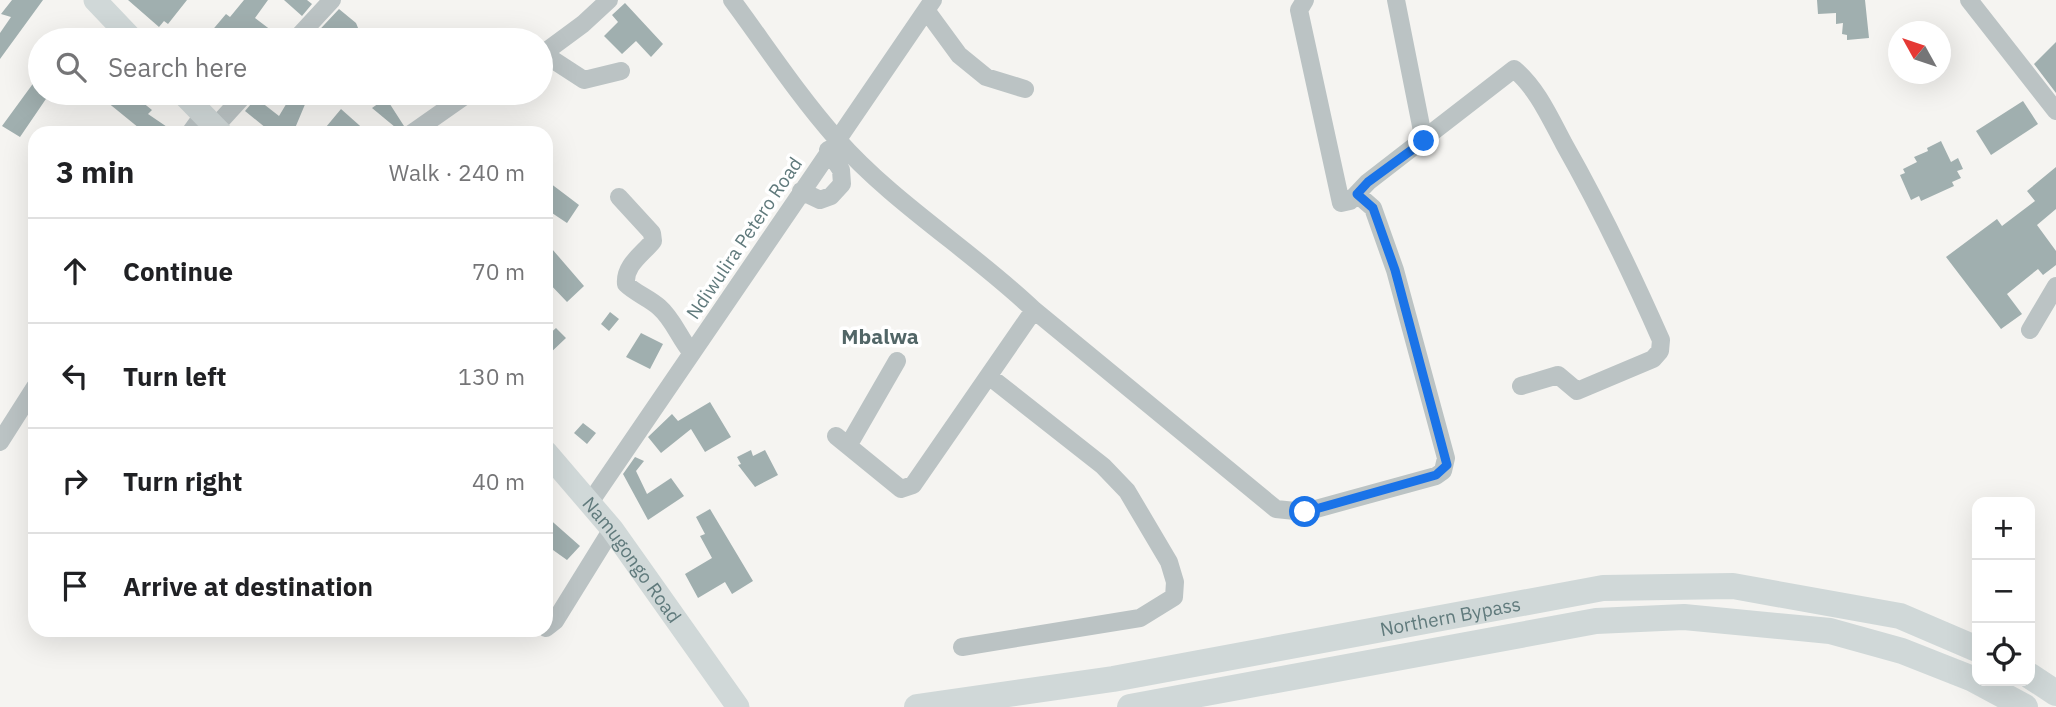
<!DOCTYPE html>
<html lang="en">
<head>
<meta charset="utf-8">
<style>
	:root { --surface:#fff; --page:#f2f2f2; --text:#202124; --muted:#757577; --line:#e0e0e0 }
	body { margin:0; font-family:"IBM Plex Sans",sans-serif; background:var(--page); color:var(--text) }
	.controls { position:absolute; right:21px; bottom:21px; display:grid; overflow:hidden; border-radius:14px; box-shadow:0 7px 28px #0002 }
	.controls button { width:63px; height:63px; display:grid; place-items:center; padding:0; border:0; border-bottom:2px solid var(--line); background:var(--surface); color:var(--text); font:35px sans-serif }
	.compass { position:absolute; left:1888px; top:21px; width:63px; height:63px; border-radius:50%; background:var(--surface); box-shadow:0 7px 28px #0002; rotate:310deg }
	.stop { position:absolute; width:21px; height:21px; margin:-16px; border:5px solid #1a73e8; border-radius:50%; background:#fff }
	.stop.end { background:#1a73e8; border-color:#fff; box-shadow:0 2px 7px #0008 }
	.list { margin:0; padding:0; list-style:none }
	h2 { display:flex; justify-content:space-between; align-items:center; height:91px; margin:0; padding:0 28px; font-size:30px }
	h2 small { font-size:23px; font-weight:400; color:var(--muted) }
	.list li { display:grid; grid-template-columns:46px 1fr auto; gap:21px; align-items:center; box-sizing:border-box; height:105px; padding:0 28px; border-top:2px solid var(--line) }
	.list b { display:block; font-size:26px; white-space:nowrap }
	.list em { font-size:23px; font-style:normal; color:var(--muted) }
	.icon { flex:none; width:38px; height:38px; fill:none; stroke:currentColor; stroke-width:2; stroke-linecap:round; stroke-linejoin:round }
	.map { position:relative; flex:none; width:2056px; height:707px; overflow:hidden }
	.search { position:absolute; background:var(--surface); box-shadow:0 7px 28px #0002; left:28px; top:28px; width:525px; height:77px; display:flex; align-items:center; gap:18px; box-sizing:border-box; padding:0 24px; border-radius:38px; color:var(--muted); font-size:26px }
	.panel { position:absolute; background:var(--surface); box-shadow:0 7px 28px #0002; left:28px; top:126px; width:525px; height:511px; border-radius:21px }
	.map>svg:first-child { display:block }
	.building { fill:#a0afaf }
	.lines { fill:none; stroke-linecap:round; stroke-linejoin:round }
	.minor { stroke:#bbc3c4; stroke-width:18 }
	.major { stroke:#d0d8d8; stroke-width:23 }
	.highway { stroke:#d0d8d8; stroke-width:26 }
	.route { stroke:#1a73e8; stroke-width:9 }
	.labels { text-anchor:middle; dominant-baseline:central; stroke-width:7; stroke-linejoin:round; paint-order:stroke }
	.street-label { font-size:19px; fill:#607a7c; stroke:#fff }
	.neighbourhood-label { font-size:21px; font-weight:bold; fill:#526667; stroke:#fff }
</style>
</head>
<body>
<div class="map">
<svg width="2056" height="707" viewBox="0 0 2056 707">
	<rect width="100%" height="100%" fill="#f5f4f1"/>
	<path class="building" d="M12,0H43L0,59V33L11,17L1,14Z
		M128,0H187L168,24L164,21L159,27Z
		M244,0H268L255,18L284,40H204L226,14L230,17Z
		M284,0H307L312,4L302,16Z
		M1817,0H1865L1869,38L1847,40V35L1842,34L1843,23L1836,24V13L1818,14Z
		M625,3L663,44L651,57L636,41L622,54L604,36L618,22L612,15Z
		M339,9L356,23L363,40H310Z
		M2056,42V93L2034,64Z
		M40,74V93H50L20,137L2,126Z
		M96,93H131L152,110L148,114L176,133H136L139,128Z
		M291,96L306,102L293,133H272L245,111L256,98L279,116Z
		M386,98L404,126L401,132L372,108Z
		M2023,101L2038,124L1991,155L1976,131Z
		M341,109L368,133H321Z
		M1941,141L1951,162L1958,158L1963,169L1957,171L1961,178L1952,182L1954,186L1921,201L1919,196L1911,200L1900,175L1905,173L1903,169L1917,162L1914,157L1928,151L1927,148Z
		M2056,167V209L2037,225L2056,251V265L2043,275L2038,269L2007,294L2022,314L2001,329L1946,257L1997,219L2002,226L2035,201L2027,191Z
		M546,180L579,205L567,223L546,209Z
		M546,242L584,286L567,302L546,280Z
		M610,312L619,319L609,331L601,324Z
		M556,328L566,338L546,357V337Z
		M641,333L663,344L650,369L626,357Z
		M710,402L731,437L705,452L691,429L661,453L648,437L672,414L678,421Z
		M583,423L596,433L587,444L574,433Z
		M751,450L753,456L765,450L778,475L755,487L738,465L741,464L737,457Z
		M635,457L644,461L636,471L647,494L671,478L684,496L648,520L623,474Z
		M710,509L753,581L732,594L725,582L698,598L685,574L712,558L700,536L705,534L696,517Z
		M546,516L580,546L567,560L546,545Z"/>
	<g class="lines">
		<path class="minor" d="M732,0C766,46 798,95 836,138C893,203 971,250 1034,310L913,485L901,489L836,436
			M1305,0L1299,10L1341,203L1350,201L1368,182L1514,69C1537,88 1550,118 1564,144C1601,209 1631,272 1661,340L1660,351L1653,359L1577,391L1558,375L1521,386
			M1396,0L1424,141
			M1969,0L2056,111
			M926,10L959,55L986,77L1025,89
			M295,40L332,0
			M544,54L584,80L621,71
			M541,55L583,24L609,0
			M215,127L246,93
			M190,133L203,115
			M412,133L469,93
			M801,191L820,200L831,196L842,184L841,170L828,150
			M619,197L652,233L653,241C643,254 624,265 626,284C635,293 649,298 659,307C674,320 679,338 692,353
			M1034,310L1276,509L1305,512L1436,476L1443,471L1446,458L1395,270L1373,208L1357,194
			M2030,330L2056,286
			M0,442L35,387
			M848,446L897,361
			M591,501L933,0
			M546,628L555,621L612,529
			M962,647L1140,618L1174,597L1175,582L1169,562L1127,491L1103,466L990,377"/>
		<g class="major">
			<path d="M95,0L133,40"/>
			<path d="M182,93L221,133"/>
			<path id="s1" d="M546,452L612,529L738,707"/>
		</g>
		<g class="highway">
			<path d="M2030,676L2056,693"/>
			<path id="s2" d="M917,707L1113,679L1603,588L1733,586L1900,616L1977,649"/>
			<path d="M1130,707L1596,621L1684,617L1830,631L1902,651L1973,679L2025,707"/>
		</g>
	</g>
	<g class="lines">
		<path class="route" d="M1305,512L1436,475L1447,465L1395,270L1373,208L1357,194L1368,182L1424,141"/>
	</g>
	<g class="labels">
		<g class="street-label">
			<text transform="translate(744 238) rotate(-56)">Ndiwulira Petero Road</text>
			<text stroke="none"><textPath href="#s1" startOffset="138">Namugongo Road</textPath></text>
			<text stroke="none"><textPath href="#s2" startOffset="541">Northern Bypass</textPath></text>
		</g>
		<g class="neighbourhood-label">
			<text x="880" y="336">Mbalwa</text>
		</g>
	</g>
</svg>
<div class="controls">
<button>+</button>
<button>−</button>
<button><svg class="icon" aria-label="locate" viewBox="0 0 24 24"><circle cx="12" cy="12" r="6"/><path d="M12 2v4M12 18v4M2 12h4M18 12h4"/></svg></button>
</div>
<svg class="compass" viewBox="-18 -18 36 36"><path d="M0-13l5 13h-10z" fill="#e53935"/><path d="M0 13l5-13h-10z" fill="#757577"/></svg>
<div class="stop" style="left:1305px;top:512px"></div>
<div class="stop end" style="left:1424px;top:141px"></div>
<div class="search"><svg class="icon" aria-label="search" viewBox="0 0 24 24"><circle cx="10" cy="10" r="6"/><path d="M15 15l6 6"/></svg>Search here</div>
<section class="panel">
<h2>3 min<small>Walk · 240 m</small></h2>
<ul class="list">
<li><svg class="icon" aria-label="ahead" viewBox="0 0 24 24"><path d="M12 20V5M6 11l6-6 6 6"/></svg><div><b>Continue</b></div><em>70 m</em></li>
<li><svg class="icon" aria-label="left" viewBox="0 0 24 24"><path d="M17 20v-9H6M10 6l-5 5 5 5"/></svg><div><b>Turn left</b></div><em>130 m</em></li>
<li><svg class="icon" aria-label="right" viewBox="0 0 24 24"><path d="M7 20v-9h11M14 6l5 5-5 5"/></svg><div><b>Turn right</b></div><em>40 m</em></li>
<li><svg class="icon" aria-label="arrive" viewBox="0 0 24 24"><path d="M6 21V4h12l-3 4 3 4H6"/></svg><div><b>Arrive at destination</b></div></li>
</ul>
</section>
</div>
</body>
</html>
